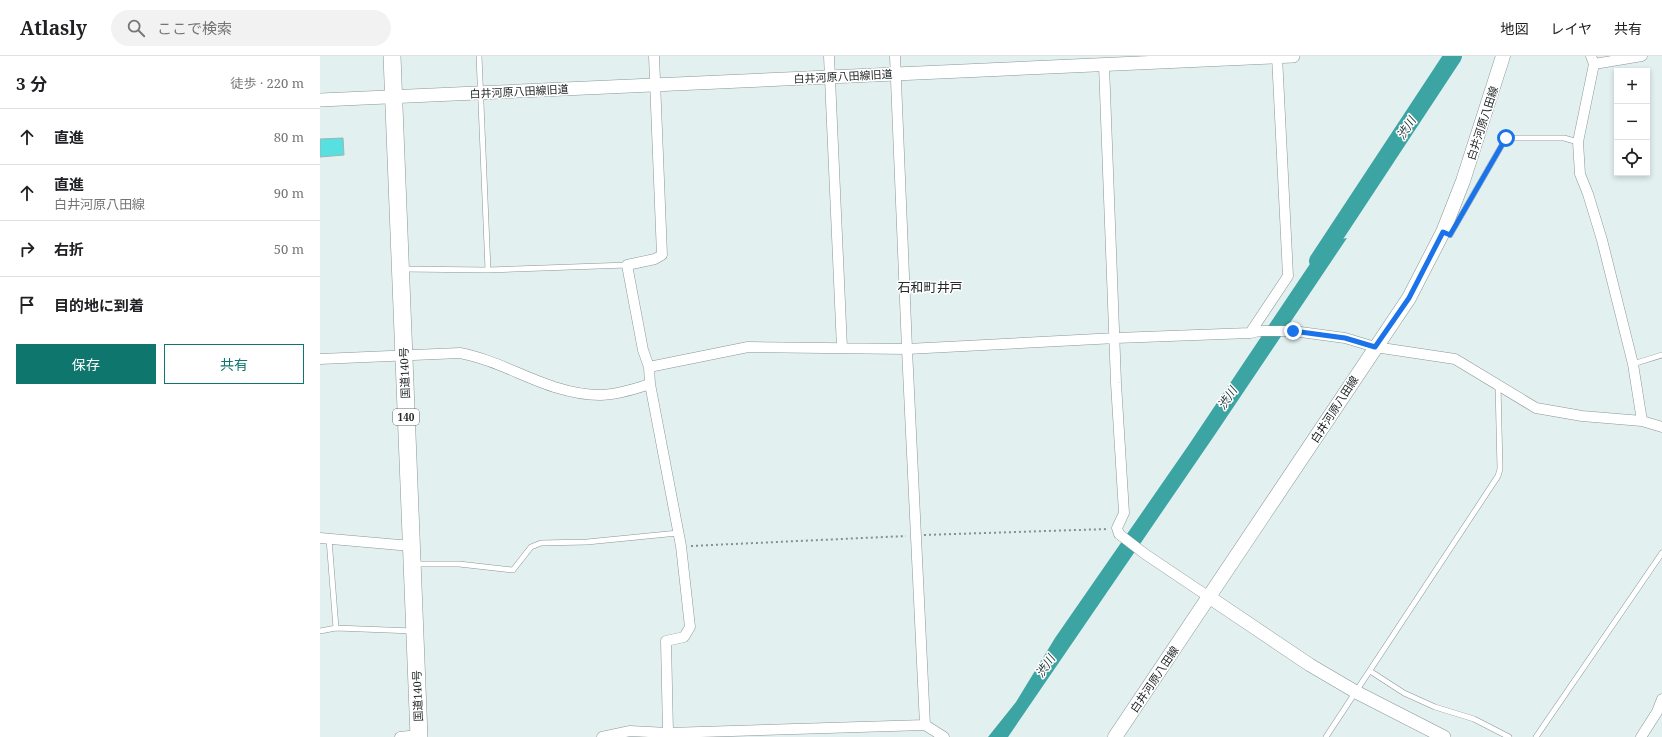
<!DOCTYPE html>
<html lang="ja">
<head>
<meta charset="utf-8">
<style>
	:root { --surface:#fff; --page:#f2f2f2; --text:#202124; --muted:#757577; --line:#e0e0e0; --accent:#0f766e }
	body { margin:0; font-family:"Noto Serif","Noto Sans JP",serif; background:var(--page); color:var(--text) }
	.controls { position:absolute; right:12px; top:12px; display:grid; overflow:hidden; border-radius:0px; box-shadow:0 2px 6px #0003 }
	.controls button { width:36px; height:36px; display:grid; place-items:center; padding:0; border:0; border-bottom:1px solid var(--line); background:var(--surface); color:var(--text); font:20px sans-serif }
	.stop { position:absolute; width:12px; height:12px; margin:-9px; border:3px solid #1a73e8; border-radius:50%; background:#fff }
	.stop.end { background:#1a73e8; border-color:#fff; box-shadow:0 1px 4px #0008 }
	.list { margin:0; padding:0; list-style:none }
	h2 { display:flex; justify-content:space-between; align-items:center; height:52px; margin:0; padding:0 16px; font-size:17px }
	h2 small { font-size:13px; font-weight:400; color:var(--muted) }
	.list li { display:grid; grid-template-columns:26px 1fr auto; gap:12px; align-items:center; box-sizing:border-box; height:56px; padding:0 16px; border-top:1px solid var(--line) }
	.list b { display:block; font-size:15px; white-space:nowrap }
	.list p { margin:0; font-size:13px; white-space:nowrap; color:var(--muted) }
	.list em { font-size:13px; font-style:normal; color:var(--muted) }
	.actions { display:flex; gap:8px; padding:12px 16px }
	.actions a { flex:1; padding:9px 0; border:1px solid var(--accent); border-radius:0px; text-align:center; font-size:14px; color:var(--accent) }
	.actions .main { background:var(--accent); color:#fff }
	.icon { flex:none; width:22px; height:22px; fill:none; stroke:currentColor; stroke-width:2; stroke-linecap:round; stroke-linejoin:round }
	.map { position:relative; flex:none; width:1342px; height:681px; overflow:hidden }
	header { display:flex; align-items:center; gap:24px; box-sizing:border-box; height:56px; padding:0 20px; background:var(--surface); border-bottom:1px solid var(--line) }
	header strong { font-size:19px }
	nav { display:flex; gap:22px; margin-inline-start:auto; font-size:14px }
	.search { width:280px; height:36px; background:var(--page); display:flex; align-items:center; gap:10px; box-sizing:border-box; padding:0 14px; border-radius:22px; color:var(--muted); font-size:15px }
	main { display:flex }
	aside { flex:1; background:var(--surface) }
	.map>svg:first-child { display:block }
	.water { fill:#3ca5a4 }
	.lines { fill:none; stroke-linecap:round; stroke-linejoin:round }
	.river { stroke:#3ca5a4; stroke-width:18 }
	.building { fill:#56e0df; stroke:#a6b2b2 }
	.service-casing { stroke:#8a9696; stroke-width:6 }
	.minor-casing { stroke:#8a9696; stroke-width:11 }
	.tertiary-casing { stroke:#8a9696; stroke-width:14 }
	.secondary-casing { stroke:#8a9696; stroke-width:15 }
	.trunk-casing { stroke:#8a9696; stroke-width:18 }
	.path { stroke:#869090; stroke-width:2; stroke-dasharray:2 3; stroke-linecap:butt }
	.service { stroke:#fff; stroke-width:5 }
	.minor { stroke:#fff; stroke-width:10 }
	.tertiary { stroke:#fff; stroke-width:13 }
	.secondary { stroke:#fff; stroke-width:14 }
	.trunk { stroke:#fff; stroke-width:17 }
	.route { stroke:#1a73e8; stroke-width:5 }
	.labels { text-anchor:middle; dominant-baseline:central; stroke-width:3; stroke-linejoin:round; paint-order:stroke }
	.shield { fill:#fff; stroke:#656868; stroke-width:1 }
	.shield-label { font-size:10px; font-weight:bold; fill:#232828 }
	.street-label { font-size:11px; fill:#232828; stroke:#fff }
	.water-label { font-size:12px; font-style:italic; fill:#233b3a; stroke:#fff }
	.quarter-label { font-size:13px; fill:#232828; stroke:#fff }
</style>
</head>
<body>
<header>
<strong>Atlasly</strong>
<div class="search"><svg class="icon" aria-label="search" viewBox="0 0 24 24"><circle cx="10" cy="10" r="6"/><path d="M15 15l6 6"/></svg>ここで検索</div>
<nav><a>地図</a><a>レイヤ</a><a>共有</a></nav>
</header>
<main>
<aside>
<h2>3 分<small>徒歩 · 220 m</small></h2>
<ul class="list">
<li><svg class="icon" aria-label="ahead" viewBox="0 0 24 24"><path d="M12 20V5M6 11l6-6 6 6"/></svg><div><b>直進</b></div><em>80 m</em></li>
<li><svg class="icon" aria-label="ahead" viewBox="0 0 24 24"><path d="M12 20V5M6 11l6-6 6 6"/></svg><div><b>直進</b><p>白井河原八田線</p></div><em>90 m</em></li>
<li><svg class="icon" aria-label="right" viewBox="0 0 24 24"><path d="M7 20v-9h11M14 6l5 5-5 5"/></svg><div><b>右折</b></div><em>50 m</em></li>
<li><svg class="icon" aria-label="arrive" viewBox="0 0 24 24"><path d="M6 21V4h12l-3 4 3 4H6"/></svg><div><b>目的地に到着</b></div></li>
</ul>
<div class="actions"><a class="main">保存</a><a>共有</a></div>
</aside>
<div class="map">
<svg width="1342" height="681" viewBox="0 0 1342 681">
	<rect width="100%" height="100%" fill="#e3f0f0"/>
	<path class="water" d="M1027,182L894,380L688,681H668L696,646L735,582L868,390L1004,187Z"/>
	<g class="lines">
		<path class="river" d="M998,205L1133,0"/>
	</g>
	<path class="building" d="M23,82L24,99L0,101V83Z"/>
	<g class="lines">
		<g class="service-casing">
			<path id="service" d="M159,0L168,214
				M1124,176L1130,179L1186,82H1244L1258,86
				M83,213L168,214L307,209
				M1313,308L1342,299
				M9,483L16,572
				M95,508H139L193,514L211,491L221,487L267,486L358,477
				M0,575L16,572L93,575
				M1050,615L1084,637L1115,651L1154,663L1189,681
				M1006,681L1178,420L1180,413L1178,329
				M1216,681L1342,497"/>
		</g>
		<g class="minor-casing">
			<path id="minor" d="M334,0L342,199L335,203L307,209L323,294L329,311L330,328L361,490L370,571L364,581L346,585L348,677
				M509,0L522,292
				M575,0L587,293L605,669
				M1271,0L1274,8L1258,86L1260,118L1268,138L1282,184L1313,308L1322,365
				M1274,8L1322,0
				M784,9L796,327L804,457L797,472L799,478L825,498L889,541
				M930,277L968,220L957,0
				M0,303L140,297C188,306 229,339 280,339C296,339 315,333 330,328
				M329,311L428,291L587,293L796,282L930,277L939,275H973L1025,282L1055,291L1135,303L1216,352L1262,360L1322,365L1342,371
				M0,482L91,490
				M80,681L98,679
				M282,681L310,675L348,677L605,669L624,681
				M1321,681L1337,656L1342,643"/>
		</g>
		<g class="tertiary-casing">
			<path id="tertiary" d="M0,44L973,0
				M889,541L990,609L1036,636L1124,681"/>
		</g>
		<g class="secondary-casing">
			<path id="secondary" d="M795,681L1089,242L1123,176L1143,125L1183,0"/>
		</g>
		<g class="trunk-casing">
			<path id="trunk" d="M72,0L99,681"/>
		</g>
		<path class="path" d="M604,479L788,473
			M371,490L586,480"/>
		<use href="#service" class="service"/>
		<use href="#minor" class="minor"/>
		<use href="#tertiary" class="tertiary"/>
		<use href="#secondary" class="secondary"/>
		<use href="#trunk" class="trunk"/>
	</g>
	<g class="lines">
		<path class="route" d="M973,275L1025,282L1055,291L1089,242L1123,176L1130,179L1186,82"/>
	</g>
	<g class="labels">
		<rect class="shield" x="73" y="353" width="26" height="16" rx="3"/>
		<g class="shield-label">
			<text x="86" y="361">140</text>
		</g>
		<g class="street-label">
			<text transform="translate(523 20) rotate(-3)">白井河原八田線旧道</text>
			<text transform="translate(199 35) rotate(-3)">白井河原八田線旧道</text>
			<text transform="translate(1162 67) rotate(-72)">白井河原八田線</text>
			<text transform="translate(84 317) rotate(-92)">国道140号</text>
			<text transform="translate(1014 353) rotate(-57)">白井河原八田線</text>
			<text transform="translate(834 623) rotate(-56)">白井河原八田線</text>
			<text transform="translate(97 640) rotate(-92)">国道140号</text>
		</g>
		<g class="water-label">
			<text transform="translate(1086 72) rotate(-57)">渋川</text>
			<text transform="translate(907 342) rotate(-56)">渋川</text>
			<text transform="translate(725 610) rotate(-56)">渋川</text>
		</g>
		<g class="quarter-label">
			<text x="610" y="231">石和町井戸</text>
		</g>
	</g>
</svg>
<div class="controls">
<button>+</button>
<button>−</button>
<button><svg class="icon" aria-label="locate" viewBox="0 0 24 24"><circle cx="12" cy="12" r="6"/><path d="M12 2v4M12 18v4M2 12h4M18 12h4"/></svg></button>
</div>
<div class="stop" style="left:1186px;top:82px"></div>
<div class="stop end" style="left:973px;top:275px"></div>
</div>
</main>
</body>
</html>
